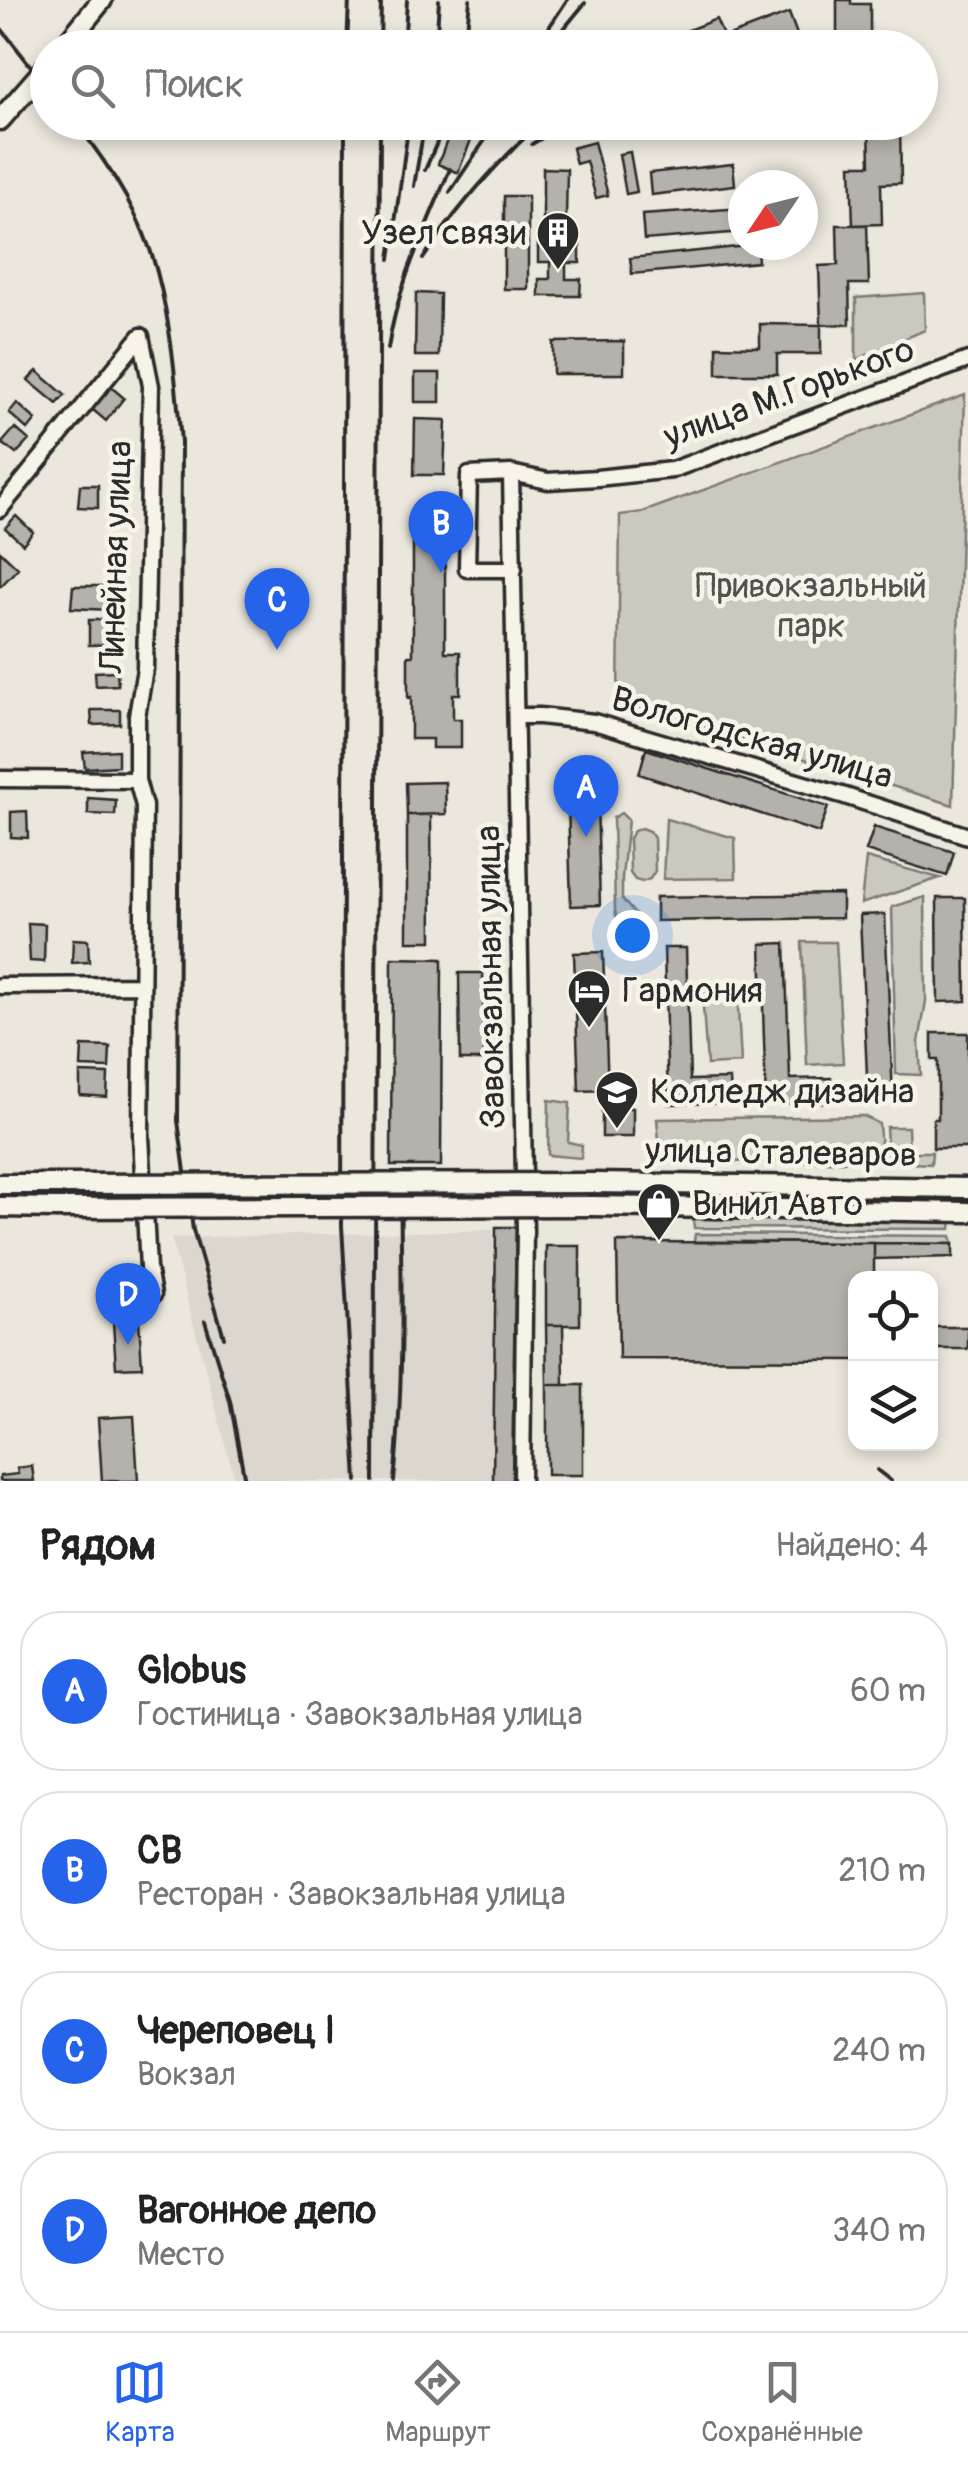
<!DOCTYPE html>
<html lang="ru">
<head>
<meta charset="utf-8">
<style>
	:root { --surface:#fff; --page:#f2f2f2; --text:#222; --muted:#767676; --line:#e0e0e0; --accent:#2563eb }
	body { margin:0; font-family:Pangolin,sans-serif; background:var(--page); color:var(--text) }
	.controls { position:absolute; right:30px; bottom:30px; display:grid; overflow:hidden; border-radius:20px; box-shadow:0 5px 15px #0003 }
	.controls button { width:90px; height:90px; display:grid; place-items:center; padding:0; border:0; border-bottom:2px solid var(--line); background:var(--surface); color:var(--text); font:50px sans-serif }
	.compass { position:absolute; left:728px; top:170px; width:90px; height:90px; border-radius:50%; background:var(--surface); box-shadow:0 5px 15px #0003; rotate:235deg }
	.you { position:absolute; left:632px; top:935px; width:35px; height:35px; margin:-25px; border:8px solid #fff; border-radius:50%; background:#1a73e8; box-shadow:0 0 0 15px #1a73e833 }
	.badge { display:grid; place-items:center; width:65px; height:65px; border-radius:50%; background:var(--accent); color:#fff; font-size:32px; font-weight:700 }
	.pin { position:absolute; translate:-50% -82px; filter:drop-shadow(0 2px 5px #0008) }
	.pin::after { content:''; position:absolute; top:52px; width:35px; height:30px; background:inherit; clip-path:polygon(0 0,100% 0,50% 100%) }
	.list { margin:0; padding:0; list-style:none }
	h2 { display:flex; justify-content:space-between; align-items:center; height:130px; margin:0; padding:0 40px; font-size:42px }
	h2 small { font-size:32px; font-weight:400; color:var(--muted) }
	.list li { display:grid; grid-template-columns:65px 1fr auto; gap:30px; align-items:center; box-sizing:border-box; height:160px; margin:0 20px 20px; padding:0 20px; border:2px solid var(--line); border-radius:40px }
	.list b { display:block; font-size:38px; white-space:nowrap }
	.list p { margin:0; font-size:32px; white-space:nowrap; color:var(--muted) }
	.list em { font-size:32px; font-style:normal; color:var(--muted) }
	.icon { flex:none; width:55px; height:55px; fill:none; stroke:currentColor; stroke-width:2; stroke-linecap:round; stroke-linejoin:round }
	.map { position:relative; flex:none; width:968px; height:1481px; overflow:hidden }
	.search { position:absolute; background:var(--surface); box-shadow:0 5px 15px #0003; left:30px; right:30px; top:30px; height:110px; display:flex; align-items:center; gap:25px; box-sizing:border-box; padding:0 35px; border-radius:55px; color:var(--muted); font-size:38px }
	.sheet { height:850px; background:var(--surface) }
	nav { display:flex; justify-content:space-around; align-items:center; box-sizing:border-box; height:140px; border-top:2px solid var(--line); background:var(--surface); font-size:28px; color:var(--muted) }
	nav a { display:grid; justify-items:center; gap:5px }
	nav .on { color:var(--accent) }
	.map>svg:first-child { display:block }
	.built { fill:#dbd7ce }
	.green { fill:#cbc8bf; stroke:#7b7a75; stroke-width:2.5 }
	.building { fill:#b5b2ab; stroke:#2b2b2b; stroke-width:2.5 }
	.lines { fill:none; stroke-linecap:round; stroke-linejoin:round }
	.minor-casing { stroke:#2b2b2b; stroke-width:21 }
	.major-casing { stroke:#2b2b2b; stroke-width:25 }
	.minor { stroke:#f7f3e8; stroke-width:14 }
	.major { stroke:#f7f3e8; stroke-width:18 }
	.rail { stroke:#2b2b2b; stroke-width:4 }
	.major-bridge-casing { stroke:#2b2b2b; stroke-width:25; stroke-linecap:butt }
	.major-bridge { stroke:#f7f3e8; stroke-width:18 }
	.labels { text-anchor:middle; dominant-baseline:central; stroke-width:9; stroke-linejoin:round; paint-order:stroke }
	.poi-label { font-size:35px; fill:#2b2b2b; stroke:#f7f3e8; text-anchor:start }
	.street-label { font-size:35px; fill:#2b2b2b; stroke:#f7f3e8 }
	.park-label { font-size:35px; fill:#535250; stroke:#f7f3e8 }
</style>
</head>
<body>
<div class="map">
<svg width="968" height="1481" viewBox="0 0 968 1481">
	<rect width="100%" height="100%" fill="#ebe7dd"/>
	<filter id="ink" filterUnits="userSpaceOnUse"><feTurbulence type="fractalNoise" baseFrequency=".01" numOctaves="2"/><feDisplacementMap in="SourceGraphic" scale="20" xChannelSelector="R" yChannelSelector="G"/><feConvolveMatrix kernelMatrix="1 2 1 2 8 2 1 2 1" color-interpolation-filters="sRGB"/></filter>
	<g filter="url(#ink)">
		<path class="built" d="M493,1230L494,1481H235L171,1238Z"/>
		<path class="green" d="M924,293L925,330L856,360V298Z
			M965,395L953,805L618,701L620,515L643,512Z
			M621,813L628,820L622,877V899L646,927L638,935L619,930L615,910L613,818Z
			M666,819L735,838L736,878L663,879Z
			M641,828L649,831L654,838L655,871L650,879L642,882L635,880L630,873L629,838L634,831Z
			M866,858L940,878L861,904Z
			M925,897L926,1001L919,1042L921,1075L896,1074L892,907Z
			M802,942H836L843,1063L807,1065Z
			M737,989L741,1063L707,1065L702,992Z
			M549,1100L570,1103L568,1142L582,1145L581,1158L548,1155Z
			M864,1116L879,1124L882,1161L661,1162L657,1119Z
			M886,1127H908L909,1152H932L931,1164L888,1162Z
			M693,1217H952L951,1229L694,1228Z
			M695,1234L951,1236L953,1244L694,1241Z"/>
		<path class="building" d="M837,0H851V4H870V48H837Z
			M789,13L802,48H678L673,36L716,19L724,38Z
			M454,122H478L458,173L438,164Z
			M623,122H650L653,135L639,138L638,133L625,135Z
			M900,124L901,183L881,184L882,224L853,225L851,165H870L869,125Z
			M594,142L608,195L596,198L586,161L576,164L572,148Z
			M630,152L637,192L626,194L619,154Z
			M733,164L735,185L651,195L649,173Z
			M543,168L567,169L566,219H543Z
			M504,196H528V289H504Z
			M743,208V232L644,240L642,215Z
			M837,225H867L869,284H849L850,324L821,325L819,266L838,265Z
			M538,245H580V263H566V279H581L580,296H539V279H550V262H538Z
			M757,245L758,262L632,274L630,258Z
			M416,293L440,294L439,356H415Z
			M760,324L821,325V354H777V374H717V346L760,347Z
			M624,341V374H553V342Z
			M37,371L65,395L57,404L28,380Z
			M415,373H440V402H415Z
			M111,387L124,398L106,421L92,409Z
			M17,403L36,420L28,430L9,413Z
			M415,419L446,420L444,475H414Z
			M15,428L29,440L16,454L2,443Z
			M80,485H98V508L78,507Z
			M16,516L33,532L23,544L5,528Z
			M413,538H445V652H460V694H453V719H461V748H432V739H411V697L408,698V656H413Z
			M0,551L18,568L1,586H0Z
			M73,586H110L109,610L71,608Z
			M89,620H122V644L89,645Z
			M117,671L118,685L96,686L95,672Z
			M91,710H120V724L92,725Z
			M646,749L828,807L819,833L639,774Z
			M118,750V766L85,768L83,752Z
			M596,766L600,905L571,906L567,767Z
			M445,782L446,814L407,815L406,783Z
			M88,798L116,800L115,815L88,814Z
			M27,811L28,838L11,837V812Z
			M407,815H431L432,941H407Z
			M874,827L954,852L947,876L866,851Z
			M842,894V918L656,921V897Z
			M937,898H965L966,1001L938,1002Z
			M885,914L893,1098L868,1099L860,915Z
			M28,923L45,924L44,962L30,961Z
			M73,939L88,940L89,962L72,963Z
			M785,943L790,1079L831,1078V1102L766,1104L761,944Z
			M664,948H686L690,1080L730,1079L731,1103L668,1104Z
			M603,952L608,1090L579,1091L574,953Z
			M392,958L442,959L441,1166H391Z
			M459,973H483L484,1060H460Z
			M932,1033H968V1148H933V1119H938V1060H932Z
			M82,1046L110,1047L109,1068L81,1067Z
			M80,1073L108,1074L107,1097L80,1095Z
			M602,1108H633V1137H602Z
			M496,1227H516L512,1481H493Z
			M617,1242L874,1243V1278H856V1360L619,1359Z
			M874,1243L953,1244V1257L874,1259Z
			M546,1246H580V1325H546Z
			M139,1320L142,1367L116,1368L113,1322Z
			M546,1325H563L564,1385H547Z
			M930,1327H968V1349H930Z
			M547,1385H583V1475H547Z
			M134,1416L138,1481H102L98,1418Z
			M32,1466L34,1481H0V1476L18,1474L17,1468Z"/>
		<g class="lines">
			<g class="minor-casing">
				<path id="minor" d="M141,336L151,386L145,669L137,716V780L144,806L141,1136L148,1268L153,1295
					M511,473L525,1231L522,1481
					M0,509L141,336
					M514,569H467L469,475L511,473L548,481L597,478L672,470L968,360
					M516,716H540L594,722L845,796L968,836
					M0,779L137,780
					M0,986L142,985"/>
			</g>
			<g class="major-casing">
				<path id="major" d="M63,48L102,0
					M0,120L48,65
					M593,1183L968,1188
					M0,1184H55
					M593,1206L968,1212
					M0,1207L55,1208"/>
			</g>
			<use href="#minor" class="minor"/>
			<use href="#major" class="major"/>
			<path class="rail" d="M0,27L48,88
				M544,35L567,0
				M347,48L349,0
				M380,48L381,0
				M404,48L407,0
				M436,48L439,0
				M465,48L470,0
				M548,48L585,3
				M75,122C110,166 143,218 157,272C172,328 176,385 181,442L178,1121L193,1230L224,1337
				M345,122L342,1226L357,1481
				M532,144L568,122
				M425,170L446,122
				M414,186L425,122
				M450,192L497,122
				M390,259L409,122
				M423,259C456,208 497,163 541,122
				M388,349C397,286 426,227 450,169
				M205,1321L230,1401L245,1481
				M877,1470L891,1481
				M374,1481L380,122
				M394,1481C404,1384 402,1286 400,1189"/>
			<g class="major-bridge-casing">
				<path id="major-bridge" d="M55,1184L593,1183
					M55,1208L593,1206"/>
			</g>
			<use href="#major-bridge" class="major-bridge"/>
		</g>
	</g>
	<defs>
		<g id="building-pin" transform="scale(2.25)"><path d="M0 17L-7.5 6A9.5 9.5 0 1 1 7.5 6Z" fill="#2b2b2b" stroke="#f7f3e8"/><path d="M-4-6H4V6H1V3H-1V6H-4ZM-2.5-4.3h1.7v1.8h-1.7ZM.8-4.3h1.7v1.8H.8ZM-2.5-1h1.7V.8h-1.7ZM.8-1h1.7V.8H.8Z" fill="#fff"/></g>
		<g id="hotel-pin" transform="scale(2.25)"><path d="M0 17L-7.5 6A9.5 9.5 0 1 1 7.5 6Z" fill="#2b2b2b" stroke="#f7f3e8"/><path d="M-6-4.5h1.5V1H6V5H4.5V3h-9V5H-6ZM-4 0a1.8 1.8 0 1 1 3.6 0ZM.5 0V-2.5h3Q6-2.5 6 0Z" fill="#fff"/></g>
		<g id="university-pin" transform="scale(2.25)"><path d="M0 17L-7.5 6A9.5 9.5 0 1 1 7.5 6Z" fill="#2b2b2b" stroke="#f7f3e8"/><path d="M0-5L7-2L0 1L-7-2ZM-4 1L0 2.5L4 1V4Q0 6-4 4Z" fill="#fff"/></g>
		<g id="shop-pin" transform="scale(2.25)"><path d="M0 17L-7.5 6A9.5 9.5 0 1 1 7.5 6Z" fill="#2b2b2b" stroke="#f7f3e8"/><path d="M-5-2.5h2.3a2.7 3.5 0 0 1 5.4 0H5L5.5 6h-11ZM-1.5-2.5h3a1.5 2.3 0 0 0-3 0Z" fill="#fff"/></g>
	</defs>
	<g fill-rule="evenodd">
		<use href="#building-pin" x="558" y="233"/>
		<use href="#hotel-pin" x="589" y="991"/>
		<use href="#university-pin" x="617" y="1092"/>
		<use href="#shop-pin" x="659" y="1204"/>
	</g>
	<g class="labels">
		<g class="poi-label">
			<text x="526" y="233" text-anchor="end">Узел связи</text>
			<text x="622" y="991">Гармония</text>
			<text x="650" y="1092">Колледж дизайна</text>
			<text x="692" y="1204">Винил Авто</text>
		</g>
		<g class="street-label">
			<text transform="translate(789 393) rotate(-20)">улица М.Горького</text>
			<text transform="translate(116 557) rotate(-88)">Линейная улица</text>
			<text transform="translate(752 738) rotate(16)">Вологодская улица</text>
			<text transform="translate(491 977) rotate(-91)">Завокзальная улица</text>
			<text transform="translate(781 1153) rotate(1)">улица Сталеваров</text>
		</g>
		<g class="park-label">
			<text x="811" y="586">Привокзальный<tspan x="811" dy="40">парк</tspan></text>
		</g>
	</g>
</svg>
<div class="controls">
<button><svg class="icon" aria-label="locate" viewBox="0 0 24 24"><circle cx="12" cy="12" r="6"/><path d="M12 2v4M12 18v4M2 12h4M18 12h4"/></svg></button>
<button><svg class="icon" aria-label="layers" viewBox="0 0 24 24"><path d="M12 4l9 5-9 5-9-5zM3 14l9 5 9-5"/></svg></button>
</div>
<svg class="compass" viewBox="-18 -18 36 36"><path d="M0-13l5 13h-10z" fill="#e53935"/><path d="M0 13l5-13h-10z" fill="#767676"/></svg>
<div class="you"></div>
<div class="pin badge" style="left:586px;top:837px">A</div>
<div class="pin badge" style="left:441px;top:573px">B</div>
<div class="pin badge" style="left:277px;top:650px">C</div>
<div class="pin badge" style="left:128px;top:1345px">D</div>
<div class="search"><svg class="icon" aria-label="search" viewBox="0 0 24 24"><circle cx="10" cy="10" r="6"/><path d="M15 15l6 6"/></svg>Поиск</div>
</div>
<section class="sheet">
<h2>Рядом<small>Найдено: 4</small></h2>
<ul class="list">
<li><span class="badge">A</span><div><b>Globus</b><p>Гостиница · Завокзальная улица</p></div><em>60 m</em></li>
<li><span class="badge">B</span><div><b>СВ</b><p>Ресторан · Завокзальная улица</p></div><em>210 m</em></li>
<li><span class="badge">C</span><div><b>Череповец I</b><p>Вокзал</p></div><em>240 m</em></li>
<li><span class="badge">D</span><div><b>Вагонное депо</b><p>Место</p></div><em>340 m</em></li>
</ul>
</section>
<nav>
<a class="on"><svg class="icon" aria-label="map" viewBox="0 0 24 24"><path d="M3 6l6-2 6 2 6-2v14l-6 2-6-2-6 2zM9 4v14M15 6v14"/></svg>Карта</a>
<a><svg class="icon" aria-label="directions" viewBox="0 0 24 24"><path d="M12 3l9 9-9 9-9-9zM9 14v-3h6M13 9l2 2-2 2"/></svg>Маршрут</a>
<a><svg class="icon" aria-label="saved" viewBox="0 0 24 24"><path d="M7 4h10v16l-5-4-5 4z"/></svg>Сохранённые</a>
</nav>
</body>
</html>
